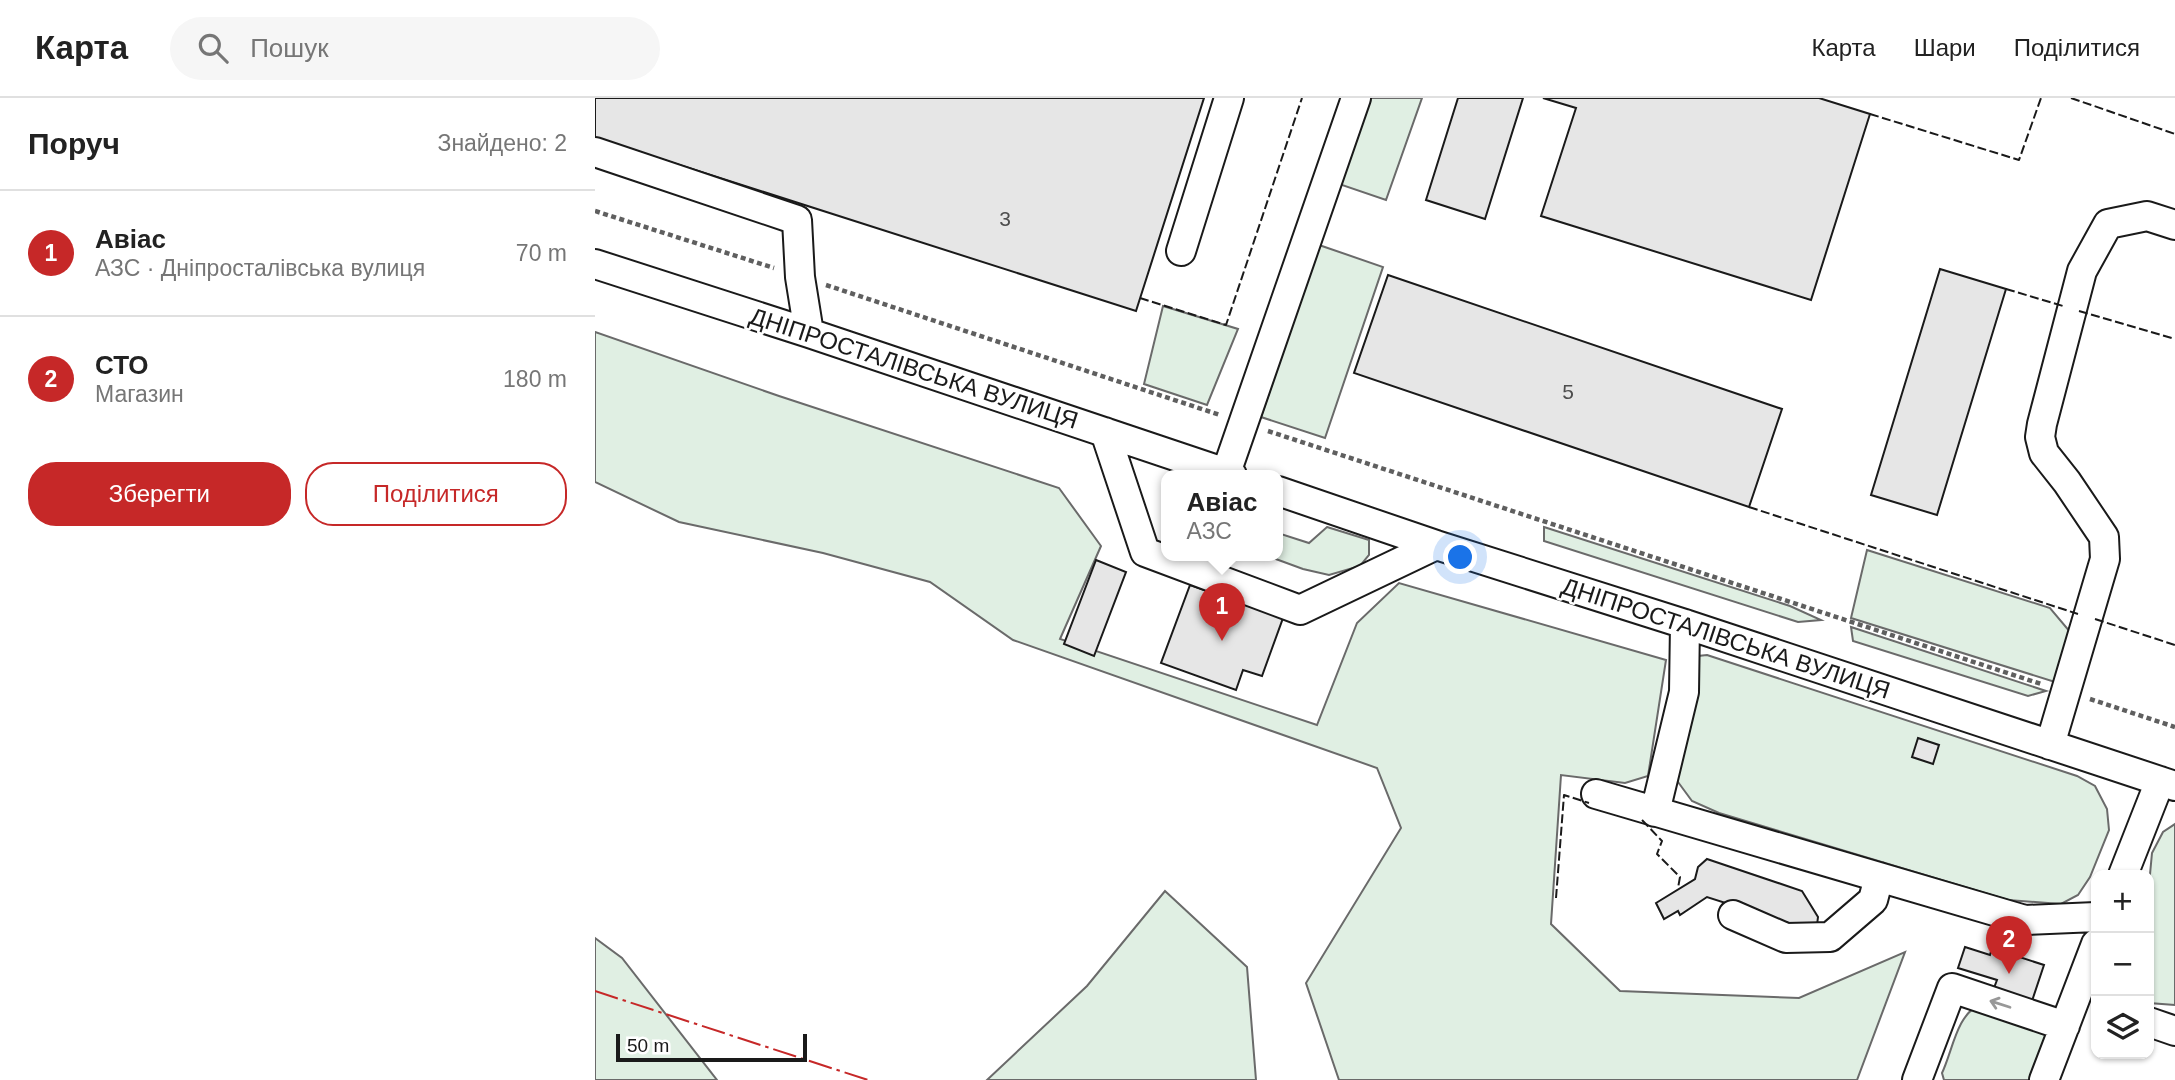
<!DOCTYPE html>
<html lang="uk">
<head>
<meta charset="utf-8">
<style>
	:root { --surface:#fff; --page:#f6f6f6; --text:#222; --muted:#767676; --line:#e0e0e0; --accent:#c62828 }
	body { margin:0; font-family:Arial,sans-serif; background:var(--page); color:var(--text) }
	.controls { position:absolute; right:21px; bottom:21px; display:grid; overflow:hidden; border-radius:14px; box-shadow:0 2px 5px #0004 }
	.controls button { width:63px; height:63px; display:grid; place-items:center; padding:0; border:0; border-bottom:2px solid var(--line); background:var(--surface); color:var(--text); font:35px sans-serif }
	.scale { position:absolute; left:21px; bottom:18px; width:191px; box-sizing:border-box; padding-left:7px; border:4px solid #1a1a1a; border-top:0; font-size:19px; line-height:24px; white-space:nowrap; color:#1a1a1a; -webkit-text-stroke:5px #fff; paint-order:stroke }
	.you { position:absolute; left:866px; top:460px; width:24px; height:24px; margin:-18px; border:5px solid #fff; border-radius:50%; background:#1a73e8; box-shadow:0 0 0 10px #1a73e833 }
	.badge { display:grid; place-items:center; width:46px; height:46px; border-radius:50%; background:var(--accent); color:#fff; font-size:23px; font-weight:700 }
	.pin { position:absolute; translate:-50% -58px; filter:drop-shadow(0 2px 4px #0008) }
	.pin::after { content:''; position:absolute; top:37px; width:24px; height:21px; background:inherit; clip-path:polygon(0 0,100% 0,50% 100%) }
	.popup { position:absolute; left:566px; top:372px; width:122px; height:91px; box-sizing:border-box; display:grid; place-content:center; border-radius:14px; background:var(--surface); filter:drop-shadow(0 2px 5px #0005); font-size:23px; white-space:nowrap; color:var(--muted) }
	.popup b { font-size:26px; color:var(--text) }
	.popup::after { content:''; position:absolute; left:50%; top:100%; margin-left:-14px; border:14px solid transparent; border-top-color:var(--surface) }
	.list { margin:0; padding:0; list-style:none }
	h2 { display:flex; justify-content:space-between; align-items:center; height:91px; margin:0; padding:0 28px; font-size:30px }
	h2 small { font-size:23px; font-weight:400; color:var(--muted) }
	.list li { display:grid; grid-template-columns:46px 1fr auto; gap:21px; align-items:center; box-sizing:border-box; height:126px; padding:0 28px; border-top:2px solid var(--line) }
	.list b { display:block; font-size:26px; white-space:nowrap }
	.list p { margin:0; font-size:23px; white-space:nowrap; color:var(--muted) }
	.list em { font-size:23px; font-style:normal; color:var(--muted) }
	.actions { display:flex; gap:14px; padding:21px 28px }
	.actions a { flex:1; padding:16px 0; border:2px solid var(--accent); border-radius:28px; text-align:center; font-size:24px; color:var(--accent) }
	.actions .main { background:var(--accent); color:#fff }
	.icon { flex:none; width:38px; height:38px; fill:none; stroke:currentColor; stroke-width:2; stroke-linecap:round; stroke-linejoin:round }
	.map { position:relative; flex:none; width:1580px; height:982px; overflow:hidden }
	header { display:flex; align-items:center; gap:42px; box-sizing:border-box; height:98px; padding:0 35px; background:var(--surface); border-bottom:2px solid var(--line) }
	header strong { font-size:33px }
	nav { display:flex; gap:38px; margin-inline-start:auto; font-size:24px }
	.search { width:490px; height:63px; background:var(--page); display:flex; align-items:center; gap:18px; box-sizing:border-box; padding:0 24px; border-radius:38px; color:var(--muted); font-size:26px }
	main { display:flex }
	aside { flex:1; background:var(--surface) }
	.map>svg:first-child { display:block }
	.green { fill:#e0efe3; stroke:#6a6a6a; stroke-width:2 }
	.building { fill:#e6e6e6; stroke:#1a1a1a; stroke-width:2 }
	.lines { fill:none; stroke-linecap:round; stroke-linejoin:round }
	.minor-casing { stroke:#1a1a1a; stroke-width:32 }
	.path { stroke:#5f5f5f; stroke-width:4.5; stroke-dasharray:5 3.5; stroke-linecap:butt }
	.minor { stroke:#fff; stroke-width:28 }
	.fence { stroke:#1a1a1a; stroke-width:2; stroke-dasharray:9 3.5; stroke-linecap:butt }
	.power { stroke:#c62828; stroke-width:2; stroke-dasharray:24 5 3.5 5; stroke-linecap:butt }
	.oneway { stroke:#989898 }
	.labels { text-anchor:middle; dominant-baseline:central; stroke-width:5; stroke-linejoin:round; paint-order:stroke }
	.number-label { font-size:21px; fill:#4d4d4d }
	.street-label { font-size:24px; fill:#1a1a1a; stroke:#fff }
</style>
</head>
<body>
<header>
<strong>Карта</strong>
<div class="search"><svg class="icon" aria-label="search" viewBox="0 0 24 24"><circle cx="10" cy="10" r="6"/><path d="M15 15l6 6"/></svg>Пошук</div>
<nav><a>Карта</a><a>Шари</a><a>Поділитися</a></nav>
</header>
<main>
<aside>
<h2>Поруч<small>Знайдено: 2</small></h2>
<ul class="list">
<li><span class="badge">1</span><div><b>Авіас</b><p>АЗС · Дніпросталівська вулиця</p></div><em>70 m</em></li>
<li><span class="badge">2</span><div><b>СТО</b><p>Магазин</p></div><em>180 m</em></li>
</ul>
<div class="actions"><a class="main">Зберегти</a><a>Поділитися</a></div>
</aside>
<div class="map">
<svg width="1580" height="982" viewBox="0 0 1580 982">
	<rect width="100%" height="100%" fill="#fff"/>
	<path class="green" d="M771,0H827L791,102L741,85Z
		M724,147L788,169L730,340L666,319Z
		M568,208L643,231L612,307L549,286Z
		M0,234L184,298L464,390L506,448L465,541L722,627L762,525L804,485L1071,562L1053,678L1030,685L966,677L956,826L1025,893L1204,900L1310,854L1262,982H744L711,885L806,730L782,670L418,542L335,484L228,455L84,424L0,384Z
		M732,429L774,442V457L765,468L734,477L708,471L670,457H683V435L714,445Z
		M949,429L1195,508L1226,522L1203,524L949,443Z
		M1272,452L1455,510L1476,535L1460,584L1256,520Z
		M1256,529L1451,593L1433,598L1258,543Z
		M1112,557L1482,678L1500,688L1512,711L1514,732L1495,779L1483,797L1466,806L1413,802L1124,715L1097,703L1083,684L1081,662L1103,558Z
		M1580,726V907L1554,905V787L1557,755L1568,734Z
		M570,793L652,869L661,982H392L492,888Z
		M0,840L27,860L122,982H0Z
		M1385,906L1446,928L1451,940L1438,982H1349L1347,975C1358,952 1361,918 1385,906Z"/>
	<path class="building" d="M0,0H609L541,213L0,40Z
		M863,0H928L890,121L831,102Z
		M948,0H1224L1275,16L1216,202L946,118L981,10Z
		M1345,171L1411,191L1342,417L1276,397Z
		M793,177L1187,311L1154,409L759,275Z
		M501,462L531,474L499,558L469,546Z
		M595,487L688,520L667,578L648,572L641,592L566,565Z
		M1323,640L1344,647L1338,666L1317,659Z
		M1112,761L1207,793L1223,819L1222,827L1209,830L1112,799L1085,817L1083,813L1069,821L1061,805L1100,781L1103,769Z
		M1370,849L1395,857L1397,850L1449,867L1437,903L1399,890L1402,882L1363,870Z"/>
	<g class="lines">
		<g class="minor-casing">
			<path id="minor" d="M0,54L202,122L205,179L214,235
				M586,153L634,0
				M0,166L214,235L637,377
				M510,334L550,454L705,512L841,447
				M631,375L761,0
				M683,393L841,447L1090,526L1580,688
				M1455,647L1510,461L1509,439L1472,384L1449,355L1445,339L1447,326L1487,173L1513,126L1552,118L1580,127
				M1001,696L1430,822L1501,819
				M1060,714L1089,594L1090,526
				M1528,777L1565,683
				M1138,817L1191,840L1235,839L1278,802L1284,779
				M1554,924L1580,933
				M1322,982L1357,890L1470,928
				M1449,982L1501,846"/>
		</g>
		<path class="path" d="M0,113L179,170
			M231,187L625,317
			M673,333L1446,586
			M1495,601L1580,629"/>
		<use href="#minor" class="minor"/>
		<path class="fence" d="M1476,0L1580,36
			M1275,16L1424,62L1446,0
			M1411,191L1468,208
			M545,200L631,227L707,0
			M1484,213L1580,241
			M1154,409L1483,516
			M1500,521L1580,547
			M1047,722L1067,743L1062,756L1085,779L1083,790
			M961,800L969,697L994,705"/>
		<path class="power" d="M0,893L273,982"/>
	</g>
	<defs><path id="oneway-shaft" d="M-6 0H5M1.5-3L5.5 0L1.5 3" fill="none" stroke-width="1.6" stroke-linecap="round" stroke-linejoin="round" transform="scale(1.75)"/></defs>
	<use class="oneway" href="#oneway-shaft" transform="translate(1405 906) rotate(-162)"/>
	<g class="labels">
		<g class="number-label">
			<text x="410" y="120">3</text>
			<text x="973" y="293">5</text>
		</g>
		<g class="street-label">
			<text transform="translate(319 270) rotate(18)">ДНІПРОСТАЛІВСЬКА ВУЛИЦЯ</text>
			<text transform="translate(1131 540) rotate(18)">ДНІПРОСТАЛІВСЬКА ВУЛИЦЯ</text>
		</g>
	</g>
</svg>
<div class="controls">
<button>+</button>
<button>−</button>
<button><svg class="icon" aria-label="layers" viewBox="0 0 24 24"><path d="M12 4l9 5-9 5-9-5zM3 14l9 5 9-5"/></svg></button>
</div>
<div class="scale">50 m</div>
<div class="you"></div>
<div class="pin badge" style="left:627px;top:543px">1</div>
<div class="popup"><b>Авіас</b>АЗС</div>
<div class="pin badge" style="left:1414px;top:876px">2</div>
</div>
</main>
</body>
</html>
